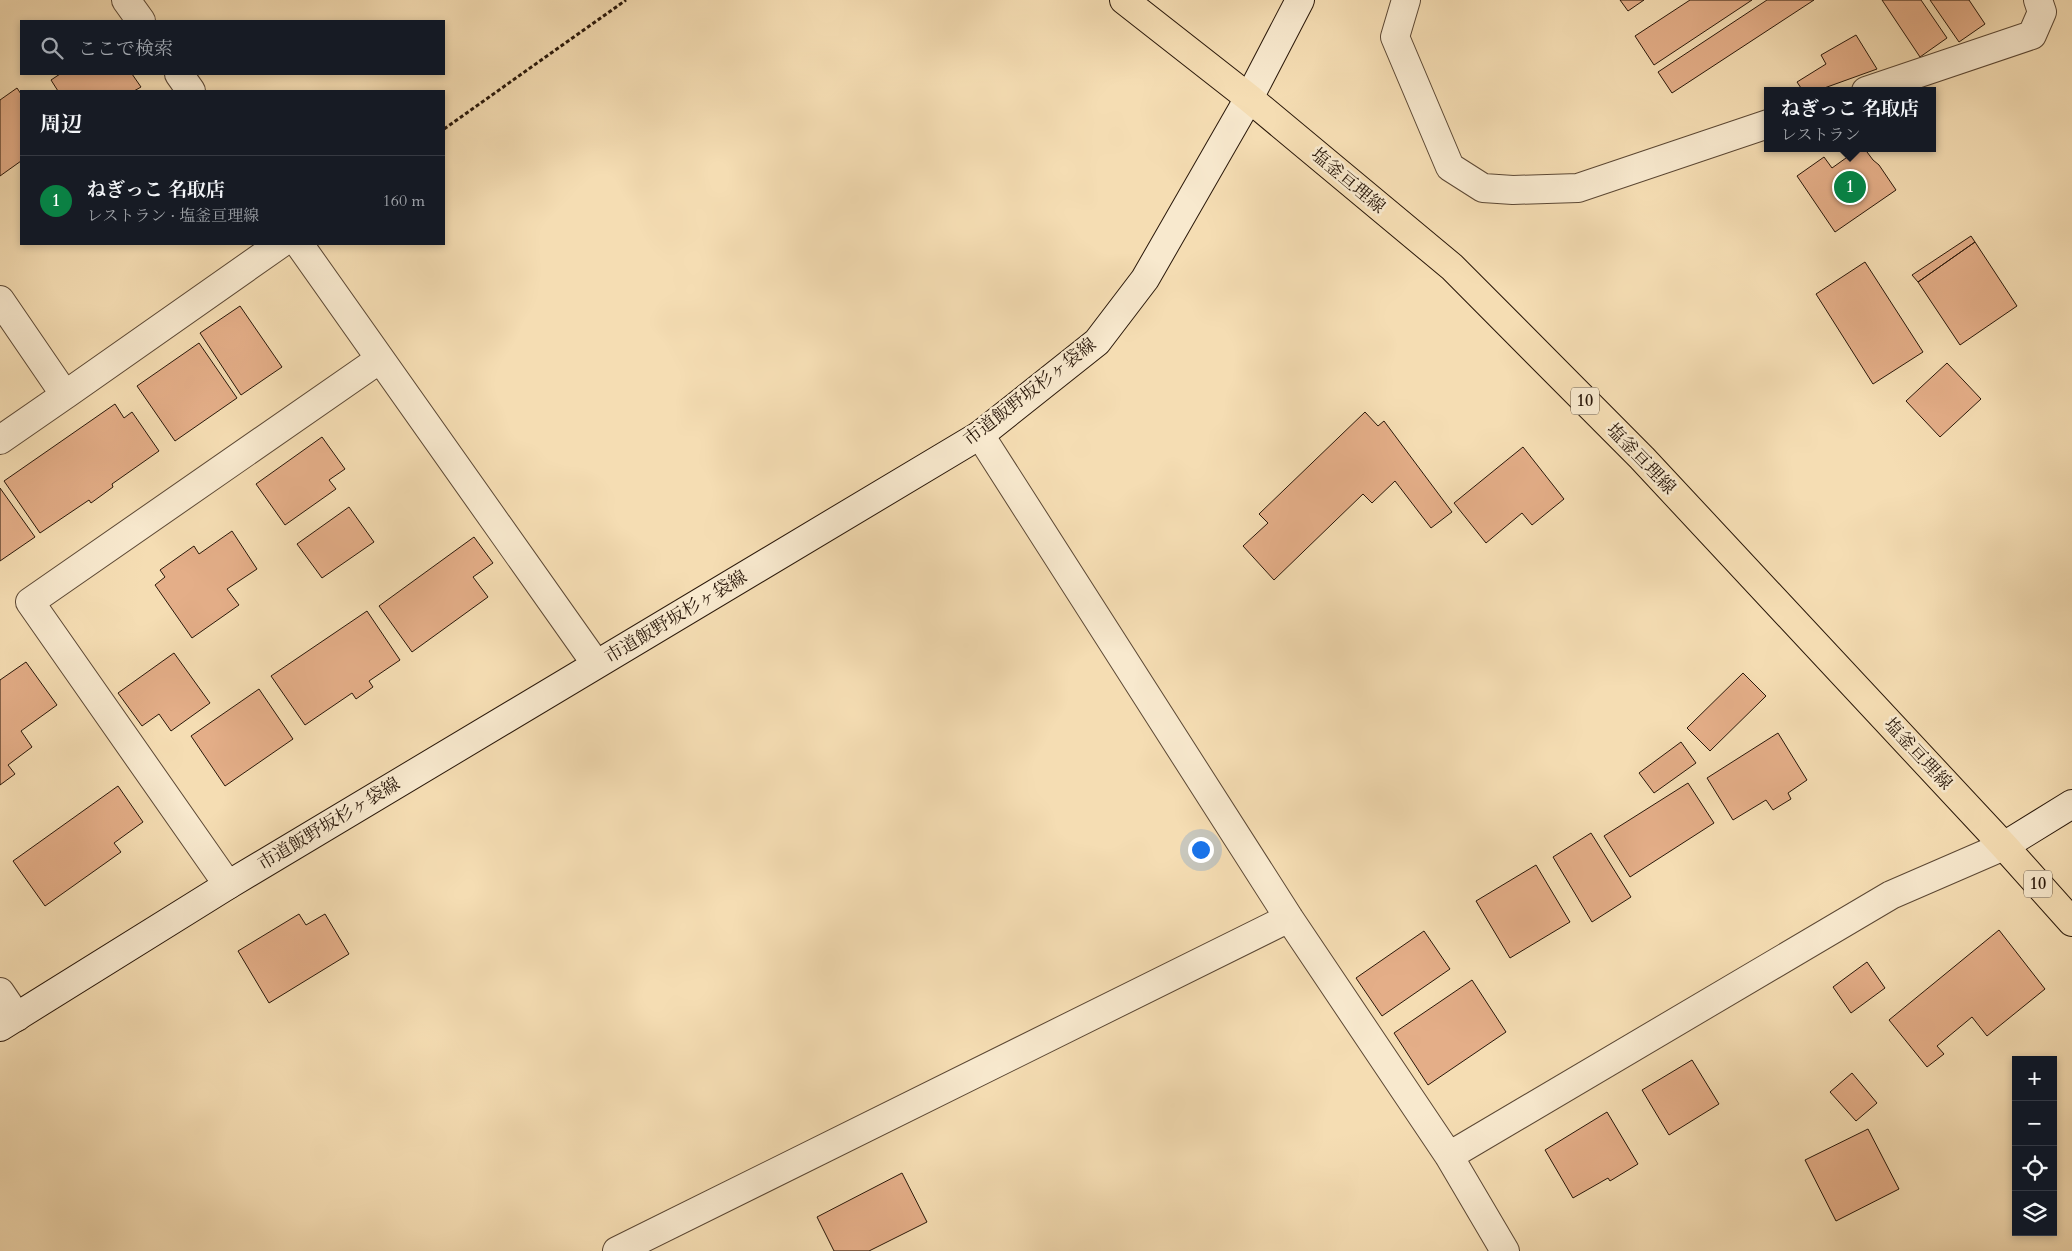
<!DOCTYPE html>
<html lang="ja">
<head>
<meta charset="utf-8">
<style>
	:root { --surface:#171b24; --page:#20242c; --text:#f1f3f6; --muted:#9ea1a6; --line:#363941; --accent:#0b8043 }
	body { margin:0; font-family:Cardo,"Noto Serif JP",serif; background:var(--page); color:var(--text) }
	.controls { position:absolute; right:15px; bottom:15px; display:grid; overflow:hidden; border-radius:0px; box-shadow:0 2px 8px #0003 }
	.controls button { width:45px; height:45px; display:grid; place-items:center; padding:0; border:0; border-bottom:1px solid var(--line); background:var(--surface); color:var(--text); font:25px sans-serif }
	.you { position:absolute; left:1200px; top:849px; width:18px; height:18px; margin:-12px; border:4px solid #fff; border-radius:50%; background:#1a73e8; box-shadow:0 0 0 8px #1a73e833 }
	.badge { display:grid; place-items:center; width:32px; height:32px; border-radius:50%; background:var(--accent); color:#fff; font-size:16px; font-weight:700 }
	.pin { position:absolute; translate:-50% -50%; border:2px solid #fff; box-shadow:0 1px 5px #0006 }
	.popup { position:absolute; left:1764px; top:87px; width:172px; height:65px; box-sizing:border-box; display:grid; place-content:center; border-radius:0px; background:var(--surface); filter:drop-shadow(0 1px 4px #0005); font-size:16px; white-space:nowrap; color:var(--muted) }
	.popup b { font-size:19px; color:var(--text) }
	.popup::after { content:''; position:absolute; left:50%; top:100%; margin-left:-10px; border:10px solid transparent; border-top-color:var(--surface) }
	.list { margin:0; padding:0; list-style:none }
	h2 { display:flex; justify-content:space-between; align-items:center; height:65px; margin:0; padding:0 20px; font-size:21px }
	h2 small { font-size:16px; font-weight:400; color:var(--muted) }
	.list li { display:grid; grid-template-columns:32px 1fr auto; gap:15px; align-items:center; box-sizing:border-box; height:90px; padding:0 20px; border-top:1px solid var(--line) }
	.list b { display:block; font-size:19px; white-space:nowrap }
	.list p { margin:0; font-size:16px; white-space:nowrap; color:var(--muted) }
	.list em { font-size:16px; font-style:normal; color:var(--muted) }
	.icon { flex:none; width:28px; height:28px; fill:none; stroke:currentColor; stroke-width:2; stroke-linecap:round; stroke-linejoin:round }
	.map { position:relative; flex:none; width:2072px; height:1251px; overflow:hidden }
	.search { position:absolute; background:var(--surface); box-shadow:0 2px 8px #0003; left:20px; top:20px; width:425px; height:55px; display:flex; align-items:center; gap:12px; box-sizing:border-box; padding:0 18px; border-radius:0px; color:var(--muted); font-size:19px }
	.panel { position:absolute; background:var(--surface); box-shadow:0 2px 8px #0003; left:20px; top:90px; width:425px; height:155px; border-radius:0px }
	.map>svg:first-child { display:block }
	.building { fill:#e4ae88; stroke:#291709 }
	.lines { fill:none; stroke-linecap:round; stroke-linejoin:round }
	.street-casing { stroke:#5c4834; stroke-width:30 }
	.secondary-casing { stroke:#291709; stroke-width:30 }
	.primary-casing { stroke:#291709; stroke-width:30 }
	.path { stroke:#291709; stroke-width:3; stroke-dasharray:4 2.5; stroke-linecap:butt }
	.street { stroke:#f8e9ce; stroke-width:28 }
	.secondary { stroke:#f8e9ce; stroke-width:28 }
	.primary { stroke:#f5ddb3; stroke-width:28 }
	.labels { text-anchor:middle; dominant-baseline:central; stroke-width:5; stroke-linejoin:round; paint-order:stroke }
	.shield { fill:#f8e9ce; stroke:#675644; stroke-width:1 }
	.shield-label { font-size:16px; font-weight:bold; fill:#291709 }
	.street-label { font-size:18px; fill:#291709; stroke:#f8e9ce }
</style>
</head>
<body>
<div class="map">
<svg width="2072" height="1251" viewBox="0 0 2072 1251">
	<rect width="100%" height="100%" fill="#f5ddb3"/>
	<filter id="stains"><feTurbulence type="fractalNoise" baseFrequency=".004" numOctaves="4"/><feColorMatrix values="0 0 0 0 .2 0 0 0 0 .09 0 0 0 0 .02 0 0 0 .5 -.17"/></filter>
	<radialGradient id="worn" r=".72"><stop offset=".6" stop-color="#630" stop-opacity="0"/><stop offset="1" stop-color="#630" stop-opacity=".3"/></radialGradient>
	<path class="building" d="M1620,0H1644L1628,11Z
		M1690,0H1752L1654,65L1635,36Z
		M1767,0H1814L1672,93L1658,72Z
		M1882,0H1921L1947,38L1920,57Z
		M1930,0H1969L1985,24L1959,42Z
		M1856,35L1877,69L1816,91H1803L1797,82L1826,64L1821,55Z
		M60,74H132L141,87L134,91H58L51,80Z
		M17,88L21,94V161L0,176V100Z
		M1860,148H1864L1873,160L1879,165L1896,190L1835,232L1797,176L1824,157L1832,168Z
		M1971,236L1975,242L1918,282L1912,275Z
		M1975,242L2017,306L1960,345L1918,282Z
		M1865,262L1923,352L1873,384L1816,294Z
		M240,306L282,367L241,395L200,333Z
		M199,343L237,398L175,441L137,386Z
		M1947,363L1981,399L1940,437L1906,401Z
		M115,404L124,418L132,412L159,451L112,484L113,487L91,503L89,500L40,533L4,481Z
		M1365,412L1378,426L1384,421L1452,512L1431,528L1395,481L1372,503L1363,494L1274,580L1243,546L1268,523L1259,514Z
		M322,437L345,469L329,480L336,489L285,525L256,484Z
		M1523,447L1564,499L1532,525L1522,513L1486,543L1454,503Z
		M0,488L35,537L0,561Z
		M349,507L374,542L322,578L297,544Z
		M232,531L257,569L227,589L239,605L192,638L155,585L165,577L160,570L194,546L199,554Z
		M474,537L493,563L473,577L488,597L412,652L379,606Z
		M367,611L400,660L369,681L373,687L356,699L352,693L305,725L271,676Z
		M174,653L210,703L171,731L159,714L142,726L118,693Z
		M26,662L57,705L21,731L32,747L8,765L15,774L0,785V680Z
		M1743,673L1766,696L1710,751L1687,728Z
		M259,689L293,739L225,786L191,736Z
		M1778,733L1807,780L1788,793L1791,799L1773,810L1766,800L1733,820L1707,778Z
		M1681,742L1696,763L1654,793L1639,773Z
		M1688,783L1714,823L1630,877L1604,836Z
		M118,786L143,822L114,843L121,852L45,906L13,861Z
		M1591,833L1631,897L1592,922L1553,857Z
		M1536,865L1570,922L1510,958L1476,901Z
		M299,914L306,925L325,914L349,954L269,1003L238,951Z
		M1999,930L2045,989L1987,1036L1972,1017L1937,1046L1944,1054L1927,1067L1889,1020Z
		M1424,931L1450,969L1382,1016L1356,978Z
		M1867,962L1885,988L1851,1013L1833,987Z
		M1472,980L1506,1032L1428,1085L1394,1033Z
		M1692,1060L1719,1104L1669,1135L1642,1090Z
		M1852,1073L1877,1103L1856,1121L1830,1092Z
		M1607,1112L1638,1164L1610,1181L1608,1178L1573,1198L1545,1150Z
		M1868,1129L1899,1189L1836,1221L1805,1160Z
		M902,1173L927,1222L869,1251H834L817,1217Z"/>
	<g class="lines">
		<g class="street-casing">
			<path id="street" d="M126,0L141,21
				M1406,0L1395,37L1450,167L1483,188L1513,190L1578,188L1768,124
				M179,74L191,91
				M1866,91L2032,35L2042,12L2038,0
				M299,244L596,664
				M0,300L65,395L0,440
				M65,395L280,244
				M980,435L1289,918L1449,1156L1505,1251
				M228,885L30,602L380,359
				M0,992L17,1017
				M1449,1156L1891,895L2004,846
				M617,1251L1289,918"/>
		</g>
		<g class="secondary-casing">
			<path id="secondary" d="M2004,846L2072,804
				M0,1027L228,885L980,435L1097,342L1145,279L1249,98L1300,0"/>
		</g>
		<g class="primary-casing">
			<path id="primary" d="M1124,0L1249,98L1452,267L1642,458L2004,846L2072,922"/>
		</g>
		<path class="path" d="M444,129L626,0"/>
		<use href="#street" class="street"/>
		<use href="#secondary" class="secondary"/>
		<use href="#primary" class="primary"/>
	</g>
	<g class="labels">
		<g class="shield">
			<rect x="1571" y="387.5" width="28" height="27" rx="4"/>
			<rect x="2024" y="870.5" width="28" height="27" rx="4"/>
		</g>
		<g class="shield-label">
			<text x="1585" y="401">10</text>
			<text x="2038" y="884">10</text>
		</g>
		<g class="street-label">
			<text transform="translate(1348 181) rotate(40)">塩釜亘理線</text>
			<text transform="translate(1030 392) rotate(-38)">市道飯野坂杉ヶ袋線</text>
			<text transform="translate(1641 459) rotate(46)">塩釜亘理線</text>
			<text transform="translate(676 617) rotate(-31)">市道飯野坂杉ヶ袋線</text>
			<text transform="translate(1918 754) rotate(47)">塩釜亘理線</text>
			<text transform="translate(329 824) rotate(-31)">市道飯野坂杉ヶ袋線</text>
		</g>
	</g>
	<rect width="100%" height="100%" filter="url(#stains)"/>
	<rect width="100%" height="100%" fill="url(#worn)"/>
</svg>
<div class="controls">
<button>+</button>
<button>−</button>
<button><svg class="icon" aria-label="locate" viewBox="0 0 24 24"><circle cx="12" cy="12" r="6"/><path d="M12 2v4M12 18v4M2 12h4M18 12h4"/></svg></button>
<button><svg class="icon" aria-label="layers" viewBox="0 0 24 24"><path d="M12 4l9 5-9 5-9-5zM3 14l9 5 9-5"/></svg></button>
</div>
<div class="you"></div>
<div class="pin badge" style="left:1850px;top:187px">1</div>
<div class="popup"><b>ねぎっこ 名取店</b>レストラン</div>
<div class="search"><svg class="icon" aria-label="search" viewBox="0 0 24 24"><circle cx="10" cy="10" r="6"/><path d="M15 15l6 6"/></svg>ここで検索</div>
<section class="panel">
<h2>周辺<small></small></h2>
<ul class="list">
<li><span class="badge">1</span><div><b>ねぎっこ 名取店</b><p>レストラン · 塩釜亘理線</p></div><em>160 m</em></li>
</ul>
</section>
</div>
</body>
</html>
